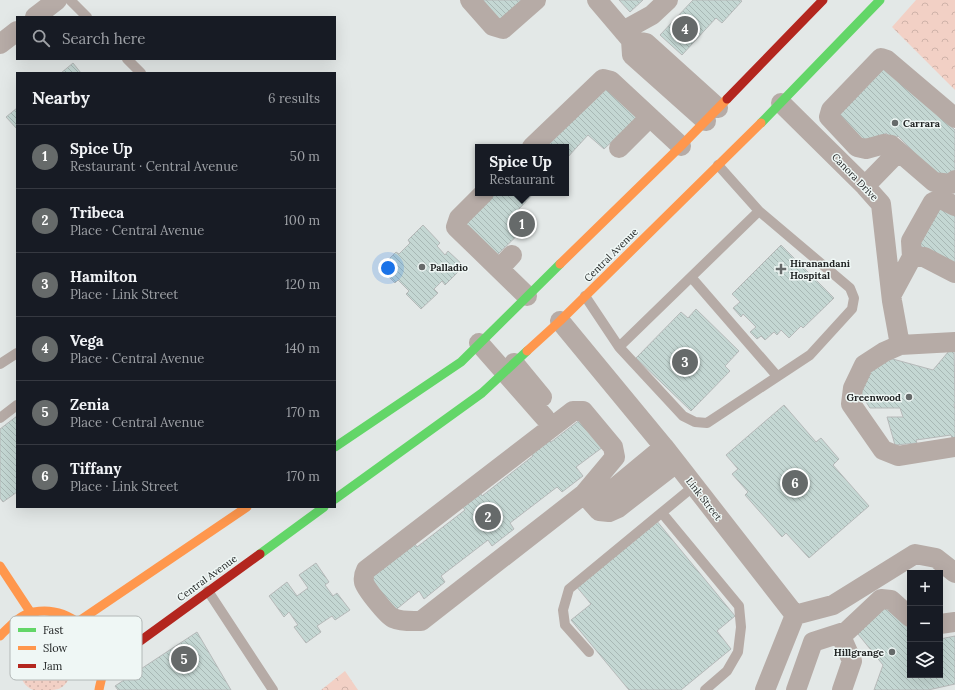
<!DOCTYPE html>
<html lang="en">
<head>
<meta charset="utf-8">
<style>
	:root { --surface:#171b24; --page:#242831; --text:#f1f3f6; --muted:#9ea1a6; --line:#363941; --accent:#666a6a }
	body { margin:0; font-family:Lora,serif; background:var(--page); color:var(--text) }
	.controls { position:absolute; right:12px; bottom:12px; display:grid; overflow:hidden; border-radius:0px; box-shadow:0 4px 16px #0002 }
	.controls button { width:36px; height:36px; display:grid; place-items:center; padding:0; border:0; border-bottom:1px solid var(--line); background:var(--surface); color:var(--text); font:20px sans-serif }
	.you { position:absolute; left:388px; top:268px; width:14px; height:14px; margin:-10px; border:3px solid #fff; border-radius:50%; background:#1a73e8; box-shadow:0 0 0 6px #1a73e833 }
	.badge { display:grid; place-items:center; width:26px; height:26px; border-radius:50%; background:var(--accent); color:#fff; font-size:13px; font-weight:700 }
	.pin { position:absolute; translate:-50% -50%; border:2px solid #fff; box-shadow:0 1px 4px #0006 }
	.popup { position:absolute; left:475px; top:144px; width:94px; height:52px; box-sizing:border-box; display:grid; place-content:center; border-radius:0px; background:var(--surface); filter:drop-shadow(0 1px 3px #0005); font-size:13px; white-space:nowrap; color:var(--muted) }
	.popup b { font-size:15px; color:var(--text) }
	.popup::after { content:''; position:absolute; left:50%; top:100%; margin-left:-8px; border:8px solid transparent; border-top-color:var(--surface) }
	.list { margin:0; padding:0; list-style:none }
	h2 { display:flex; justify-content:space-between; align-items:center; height:52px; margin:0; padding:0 16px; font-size:17px }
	h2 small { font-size:13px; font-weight:400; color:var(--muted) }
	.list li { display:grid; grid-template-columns:26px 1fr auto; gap:12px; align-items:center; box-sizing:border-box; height:64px; padding:0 16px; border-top:1px solid var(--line) }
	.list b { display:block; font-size:15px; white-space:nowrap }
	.list p { margin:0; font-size:13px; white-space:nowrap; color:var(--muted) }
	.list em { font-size:13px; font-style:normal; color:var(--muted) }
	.icon { flex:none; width:22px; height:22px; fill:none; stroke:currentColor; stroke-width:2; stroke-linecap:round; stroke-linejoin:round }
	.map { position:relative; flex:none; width:955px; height:690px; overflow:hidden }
	.search { position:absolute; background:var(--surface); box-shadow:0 4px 16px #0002; left:16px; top:16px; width:320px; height:44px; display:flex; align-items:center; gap:10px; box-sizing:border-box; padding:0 14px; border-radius:0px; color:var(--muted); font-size:15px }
	.panel { position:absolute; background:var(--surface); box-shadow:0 4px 16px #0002; left:16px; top:72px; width:320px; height:436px; border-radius:0px }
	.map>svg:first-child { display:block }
	.grass { fill:url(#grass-dots) }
	.park { fill:url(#park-crowns) }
	.building { fill:url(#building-back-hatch); stroke:#b6b9b9 }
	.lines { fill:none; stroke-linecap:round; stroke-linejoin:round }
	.lane { stroke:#b6aba6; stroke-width:10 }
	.street { stroke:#b6aba6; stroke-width:20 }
	.fast { stroke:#63d668; stroke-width:9 }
	.slow { stroke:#ff974d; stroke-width:9 }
	.jam { stroke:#b3261e; stroke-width:9 }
	.poi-dot { fill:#666a6a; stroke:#eff7f5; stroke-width:1.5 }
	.labels { text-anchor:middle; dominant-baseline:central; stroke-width:3; stroke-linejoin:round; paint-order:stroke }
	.poi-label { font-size:10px; font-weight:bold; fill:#232626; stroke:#eff7f5; text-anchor:start }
	.street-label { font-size:10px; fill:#232626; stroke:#eff7f5 }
	.key { fill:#eff7f5; stroke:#b2b8b7; stroke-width:1 }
	.key-label { font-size:11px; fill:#232626 }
</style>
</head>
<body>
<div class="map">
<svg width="955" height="690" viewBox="0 0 955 690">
	<defs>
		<pattern id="grass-dots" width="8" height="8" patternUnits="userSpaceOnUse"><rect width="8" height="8" fill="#f2d0c5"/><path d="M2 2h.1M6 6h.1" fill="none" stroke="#cfb2a9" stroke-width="1.8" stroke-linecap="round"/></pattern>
		<pattern id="park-crowns" width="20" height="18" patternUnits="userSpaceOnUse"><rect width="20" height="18" fill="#f2d0c5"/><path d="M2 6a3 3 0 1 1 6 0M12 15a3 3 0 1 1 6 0" fill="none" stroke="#cfb2a9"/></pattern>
		<pattern id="building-back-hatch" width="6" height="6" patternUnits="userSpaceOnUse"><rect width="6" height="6" fill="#c4d7d3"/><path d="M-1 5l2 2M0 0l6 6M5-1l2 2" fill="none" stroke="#a8b8b5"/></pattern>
	</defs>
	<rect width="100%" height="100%" fill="#e3e8e7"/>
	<path class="grass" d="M45,641C66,643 81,662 67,682C62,689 57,690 49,690C44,690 38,690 33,690C16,683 17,658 28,648C33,643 39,642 45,641Z"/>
	<path class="park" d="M916,0H955V90L892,27Z
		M345,671L358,690H321Z"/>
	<path class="building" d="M479,0H528L501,21Z
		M619,0H643L630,12Z
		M693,0H740L742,1L722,23L716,18L682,55L660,35Z
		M73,63L81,73H61Z
		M882,64L955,130V160L954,161L955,162V176L940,179L898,136L893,140L886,133L864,146L836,116Z
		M605,84L637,118L604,149L588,135L566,159V147H542Z
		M17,108V129L6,117Z
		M495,193H534L518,210L531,222L495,257L463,224Z
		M938,202L955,211V265L915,243Z
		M423,225L440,243L437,246L445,255L448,251L464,266L445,285L442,281L434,289L438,293L421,309L406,294L409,291L398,280L395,283L380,268L396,252L399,254L410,243L408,240Z
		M781,245L834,298L803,328L801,326L789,338L781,330L777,335L774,332L765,340L761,336L757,339L750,332L756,327L743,314L741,317L733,308L740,302L732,294Z
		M696,309L739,351L725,366L730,371L691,411L636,358L681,312L688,318Z
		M954,345L955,404H954L955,410V437L952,438L951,435L916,440L917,443L895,445L887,417H903L900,408H870L859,391L876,363L889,358L933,370Z
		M784,405L816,442L821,438L839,459L833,465L869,506L809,558L786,533L782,537L745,495L748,492L732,474L738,469L726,455Z
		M17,416V492L3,502L0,498V429Z
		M581,419L603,447L576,467L583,476L562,492L557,487L510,523L514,529L492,546L488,540L441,576L445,582L424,599L419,591L393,612L367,581L415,544L417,547L465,510L462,506L480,492L482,496L533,456L531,453L549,439L551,442Z
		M656,520L735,616L717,631L731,649L681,690H629L571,620L591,604L576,586Z
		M316,563L329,582L325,585L333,596L337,593L350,610L335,620L332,616L317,626L321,632L306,643L294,627L298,625L289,612L284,617L269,596L287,582L297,596L308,588L299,575Z
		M888,603L910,628V675H940V639L955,636V684L928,690H874L883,665L858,634Z
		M197,632L231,690H118L115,686Z"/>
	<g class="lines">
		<path class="lane" d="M70,0L87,17
			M127,59L141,73
			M691,277L777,376
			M585,296L619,347L683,416L695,422L707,423L810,355L852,309L854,298L850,288L759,211L718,165
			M619,347L759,211
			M0,364L17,353
			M0,418L17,405
			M662,513L739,606L741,627L738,652L727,671L705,690
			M208,591L273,690
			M589,652L565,625L563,610L569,589L694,486"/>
		<path class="street" d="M470,0L493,26L503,29L536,0
			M597,0L631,40L646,43L718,108
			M35,17L57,0
			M623,31L652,15L668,0
			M631,40L632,55L706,121
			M0,44L17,31
			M781,103L865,186L881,204L892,301L900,345
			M955,118L887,60L881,58L831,110L829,117L857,147L866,149L884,144L891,145L934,182L951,184L955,180
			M532,147L603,79L611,81L681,146
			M619,148L650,117
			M865,186L898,152
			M484,193L459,218L456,227L527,296
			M912,257L911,241L933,202L941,199L955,206
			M499,269L512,255
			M892,294L912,257H924L955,273
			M560,321L664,447L795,615L765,690
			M955,342L900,345L884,352L864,365L853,388L851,404L883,450L898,456L955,447
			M479,343L545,418
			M514,363L542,397
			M584,494L615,457L613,447L583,411H573L366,570C364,574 363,577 364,582C365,588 387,615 393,618C402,622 413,621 421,621L584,494L599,511L609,512L618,508L676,463
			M594,505L664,447
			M795,615L833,605L915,554L936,558L955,573
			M940,624L955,622
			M840,634L852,661L842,690
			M796,690L813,642L847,631L881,599L891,600L910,617"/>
		<path class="fast" d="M761,123L880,0
			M335,447L461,362L560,264
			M335,499L482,393L527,351
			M260,554L324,507"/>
		<path class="slow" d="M560,264L681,146L727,99
			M527,351L560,321L761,123
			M0,566L31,613
			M79,621L247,507
			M0,636C10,626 19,615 34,612C68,606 100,633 103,666C104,673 100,683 99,690"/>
		<path class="jam" d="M727,99L823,0
			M103,668L260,554"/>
	</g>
	<g class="poi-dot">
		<circle cx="895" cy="123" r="4"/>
		<circle cx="422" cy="267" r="4"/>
		<path d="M779 263h4v4h4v4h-4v4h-4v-4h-4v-4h4z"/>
		<circle cx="909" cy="397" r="4"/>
		<circle cx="892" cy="652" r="4"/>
	</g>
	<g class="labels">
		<g class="poi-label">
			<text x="903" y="123">Carrara</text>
			<text x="790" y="263">Hiranandani<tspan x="790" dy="12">Hospital</tspan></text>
			<text x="430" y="267">Palladio</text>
			<text x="901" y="397" text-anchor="end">Greenwood</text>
			<text x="884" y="652" text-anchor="end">Hillgrange</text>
		</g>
		<g class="street-label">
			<text transform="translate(855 177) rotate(46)">Canora Drive</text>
			<text transform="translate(611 255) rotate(-45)">Central Avenue</text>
			<text transform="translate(704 499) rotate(52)">Link Street</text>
			<text transform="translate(207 578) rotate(-36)">Central Avenue</text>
		</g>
	</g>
	<rect x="10" y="616" width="132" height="64" rx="6" class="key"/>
	<rect x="18" y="628" width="18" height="4" fill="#63d668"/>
	<rect x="18" y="646" width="18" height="4" fill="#ff974d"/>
	<rect x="18" y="664" width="18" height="4" fill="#b3261e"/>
	<g class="key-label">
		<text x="43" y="634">Fast</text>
		<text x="43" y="652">Slow</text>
		<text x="43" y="670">Jam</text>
	</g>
</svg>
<div class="controls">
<button>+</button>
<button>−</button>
<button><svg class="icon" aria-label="layers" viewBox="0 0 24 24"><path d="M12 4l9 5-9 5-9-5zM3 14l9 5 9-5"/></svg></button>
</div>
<div class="you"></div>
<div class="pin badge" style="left:522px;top:224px">1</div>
<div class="popup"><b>Spice Up</b>Restaurant</div>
<div class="pin badge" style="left:488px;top:517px">2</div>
<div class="pin badge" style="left:685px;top:362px">3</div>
<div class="pin badge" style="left:685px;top:29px">4</div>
<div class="pin badge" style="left:184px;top:659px">5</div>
<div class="pin badge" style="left:795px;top:483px">6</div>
<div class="search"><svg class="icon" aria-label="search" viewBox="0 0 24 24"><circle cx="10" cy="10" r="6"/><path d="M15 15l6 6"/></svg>Search here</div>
<section class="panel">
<h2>Nearby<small>6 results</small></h2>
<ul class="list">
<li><span class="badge">1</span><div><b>Spice Up</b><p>Restaurant · Central Avenue</p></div><em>50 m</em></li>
<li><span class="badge">2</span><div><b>Tribeca</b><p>Place · Central Avenue</p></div><em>100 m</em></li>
<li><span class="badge">3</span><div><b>Hamilton</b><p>Place · Link Street</p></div><em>120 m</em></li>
<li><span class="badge">4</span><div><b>Vega</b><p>Place · Central Avenue</p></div><em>140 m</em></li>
<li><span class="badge">5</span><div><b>Zenia</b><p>Place · Central Avenue</p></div><em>170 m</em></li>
<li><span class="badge">6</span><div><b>Tiffany</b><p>Place · Link Street</p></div><em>170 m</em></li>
</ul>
</section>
</div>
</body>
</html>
